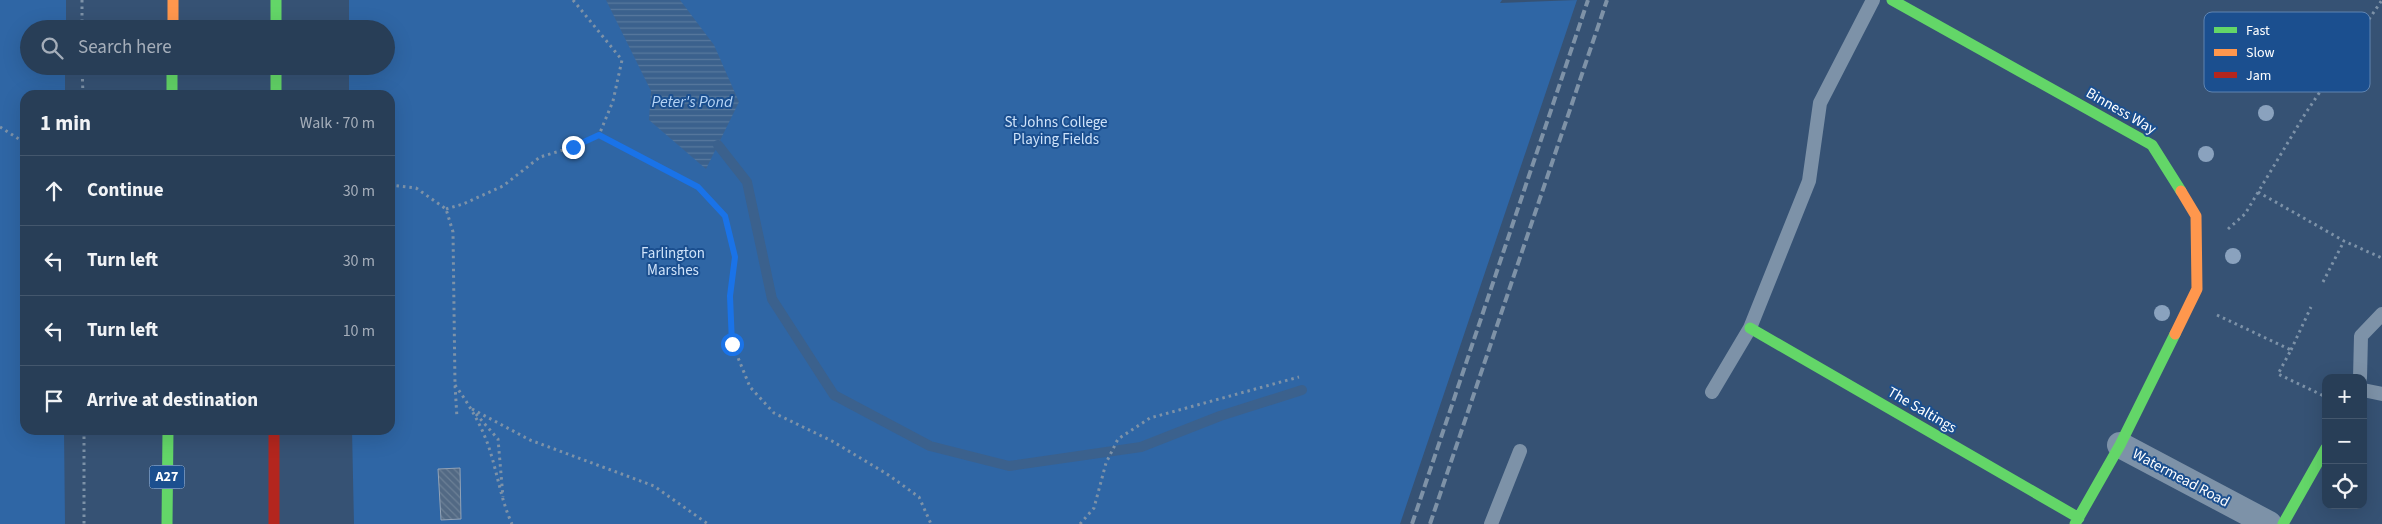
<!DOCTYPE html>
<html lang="en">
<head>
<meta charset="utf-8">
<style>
	:root { --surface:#283e57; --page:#344961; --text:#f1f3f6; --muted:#a5aeba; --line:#44576d }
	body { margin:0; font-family:"Source Sans 3",sans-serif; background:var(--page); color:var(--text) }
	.controls { position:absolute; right:15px; bottom:15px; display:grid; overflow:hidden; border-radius:10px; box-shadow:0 5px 20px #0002 }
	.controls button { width:45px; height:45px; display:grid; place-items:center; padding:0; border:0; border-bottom:1px solid var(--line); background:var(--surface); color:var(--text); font:25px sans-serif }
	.stop { position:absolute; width:15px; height:15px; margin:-11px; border:4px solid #1a73e8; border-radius:50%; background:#fff }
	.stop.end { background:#1a73e8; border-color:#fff; box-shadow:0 1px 5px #0008 }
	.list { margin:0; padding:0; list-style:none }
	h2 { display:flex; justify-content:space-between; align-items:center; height:65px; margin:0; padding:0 20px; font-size:21px }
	h2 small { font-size:16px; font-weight:400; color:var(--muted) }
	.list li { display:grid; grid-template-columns:32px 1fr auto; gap:15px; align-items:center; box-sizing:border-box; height:70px; padding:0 20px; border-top:1px solid var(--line) }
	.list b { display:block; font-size:19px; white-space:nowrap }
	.list em { font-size:16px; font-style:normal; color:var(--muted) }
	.icon { flex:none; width:28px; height:28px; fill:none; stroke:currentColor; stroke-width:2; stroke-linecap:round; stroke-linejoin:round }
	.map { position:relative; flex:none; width:2382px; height:524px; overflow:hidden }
	.search { position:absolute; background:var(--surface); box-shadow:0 5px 20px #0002; left:20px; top:20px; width:375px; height:55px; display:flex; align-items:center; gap:12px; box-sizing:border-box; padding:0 18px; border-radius:28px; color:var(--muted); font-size:19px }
	.panel { position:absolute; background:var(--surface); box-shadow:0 5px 20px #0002; left:20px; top:90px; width:375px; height:345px; border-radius:15px }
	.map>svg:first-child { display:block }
	.park { fill:#2f66a5 }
	.water { fill:url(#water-rules) }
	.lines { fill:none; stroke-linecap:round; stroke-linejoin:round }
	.stream { stroke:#3b618d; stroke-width:10 }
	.building { fill:url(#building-back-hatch); stroke:#92a2b6 }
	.path { stroke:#7d92a8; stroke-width:3; stroke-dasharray:2.5 4; stroke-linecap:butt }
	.lane { stroke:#7d92a8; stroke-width:14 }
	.street { stroke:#7d92a8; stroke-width:26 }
	.fast { stroke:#63d668; stroke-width:11 }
	.slow { stroke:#ff974d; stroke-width:11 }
	.jam { stroke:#b3261e; stroke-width:11 }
	.rail { stroke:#7e92a7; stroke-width:4; stroke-dasharray:9 4; stroke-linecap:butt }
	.tree { fill:#8aa2be }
	.route { stroke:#1a73e8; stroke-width:6 }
	.labels { text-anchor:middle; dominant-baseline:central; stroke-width:4; stroke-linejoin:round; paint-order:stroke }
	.shield { fill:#1b4f8f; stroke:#bbcadd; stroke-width:1 }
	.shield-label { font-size:14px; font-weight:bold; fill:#fff }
	.street-label { font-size:15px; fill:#fff; stroke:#1b4f8f }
	.park-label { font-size:15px; fill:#cfe3fa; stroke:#1b4f8f }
	.water-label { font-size:16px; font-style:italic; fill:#b5d3f5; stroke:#1b4f8f }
	.key { fill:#1b4f8f; stroke:#5f84b1; stroke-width:1 }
	.key-label { font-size:14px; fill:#fff }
</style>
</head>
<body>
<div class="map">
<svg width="2382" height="524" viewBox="0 0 2382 524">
	<defs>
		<pattern id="water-rules" width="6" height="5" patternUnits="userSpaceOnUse" patternTransform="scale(1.25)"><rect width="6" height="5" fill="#3b618d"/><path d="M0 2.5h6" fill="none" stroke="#58799e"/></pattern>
		<pattern id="building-back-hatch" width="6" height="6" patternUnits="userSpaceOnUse" patternTransform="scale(1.25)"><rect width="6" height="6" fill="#526984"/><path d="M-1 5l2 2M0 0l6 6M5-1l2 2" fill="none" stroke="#6c8096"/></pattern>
	</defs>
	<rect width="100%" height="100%" fill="#365274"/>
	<path class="park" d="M0,0H66V29H29V66H65V95H25V430H64L65,524H0Z
		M349,0H1502L1500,3L1577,0L1400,524H354L352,430H390V95H349V66H386V29H349Z"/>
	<path class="water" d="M606,0H680L714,45L739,102L706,169L649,120L651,91Z"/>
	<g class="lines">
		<path class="stream" d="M718,145L747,182L772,299L834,395L930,446L1009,466L1141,447L1220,416L1302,390"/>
	</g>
	<path class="building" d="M460,468L461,519L441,520L438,469Z"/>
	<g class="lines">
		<path class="path" d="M82,0V29
			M573,0L622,60L613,101L599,135
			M82,66L83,95
			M0,127L25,143
			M390,185L416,188L446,209L453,232L455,385L457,418
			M2258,192L2344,241L2382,258
			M446,209L463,204L503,186L540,157L573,147L599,135L697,187L725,216L735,257L730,296L732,343L750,387L774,413L832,441L887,474L919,497L931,524
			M2228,229L2245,214L2305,114L2382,0
			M2323,282L2344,241
			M2217,315L2291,350L2278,374L2326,397
			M2291,350L2311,307
			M455,385C468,403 479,421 487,442C497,469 500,498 512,524
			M472,409L530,440L654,486L708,524
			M476,414L498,439L503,497
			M84,430V524
			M1080,524L1094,508L1106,463L1118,439L1150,418L1299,377"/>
		<path class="lane" d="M2360,378L2361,336L2382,314
			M2363,390L2382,394
			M1712,392L1750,328L1809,181L1820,103L1873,0
			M1491,524L1520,451"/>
		<path class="street" d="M2120,445L2269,524"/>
		<path class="fast" d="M276,0V29
			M1892,0L2152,145L2181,191
			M172,66V95
			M276,66V95
			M1750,328L2079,518
			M167,524L168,430
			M2075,524L2120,445L2175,334
			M2283,524L2326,448"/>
		<path class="slow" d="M173,0V29
			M2175,334L2197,289L2196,216L2181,191"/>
		<path class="jam" d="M274,430V524"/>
		<path class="rail" d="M1412,524L1588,0
			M1430,524L1607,0"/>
	</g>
	<g class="tree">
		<circle cx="2266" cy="113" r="8"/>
		<circle cx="2206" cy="154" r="8"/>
		<circle cx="2233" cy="256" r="8"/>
		<circle cx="2162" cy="313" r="8"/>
	</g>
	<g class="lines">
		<path class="route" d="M573,147L599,135L698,187L725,216L735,257L730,296L732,344"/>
	</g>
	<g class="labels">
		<rect class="shield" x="149.5" y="465.5" width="35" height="23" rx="4"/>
		<g class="shield-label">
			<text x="167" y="477">A27</text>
		</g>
		<g class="street-label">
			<text transform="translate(2121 111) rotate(30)">Binness Way</text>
			<text transform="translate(1922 410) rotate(30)">The Saltings</text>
			<text transform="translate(2181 478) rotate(28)">Watermead Road</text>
		</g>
		<g class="park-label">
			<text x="1056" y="122">St Johns College<tspan x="1056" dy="17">Playing Fields</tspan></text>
			<text x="673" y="253">Farlington<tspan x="673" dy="17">Marshes</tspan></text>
		</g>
		<g class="water-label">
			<text x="692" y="102">Peter's Pond</text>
		</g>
	</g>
	<rect x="2204" y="12" width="166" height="80" rx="8" class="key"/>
	<rect x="2214" y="27" width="23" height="6" fill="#63d668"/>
	<rect x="2214" y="49" width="23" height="7" fill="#ff974d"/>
	<rect x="2214" y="72" width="23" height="6" fill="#b3261e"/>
	<g class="key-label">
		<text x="2246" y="35">Fast</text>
		<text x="2246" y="57">Slow</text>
		<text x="2246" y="80">Jam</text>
	</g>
</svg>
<div class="controls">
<button>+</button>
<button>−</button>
<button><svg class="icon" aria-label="locate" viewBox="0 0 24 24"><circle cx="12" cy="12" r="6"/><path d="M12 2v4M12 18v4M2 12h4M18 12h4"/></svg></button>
</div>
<div class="stop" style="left:732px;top:344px"></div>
<div class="stop end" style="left:573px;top:147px"></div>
<div class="search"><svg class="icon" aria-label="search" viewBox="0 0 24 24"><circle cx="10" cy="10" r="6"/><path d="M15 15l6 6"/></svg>Search here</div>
<section class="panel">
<h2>1 min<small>Walk · 70 m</small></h2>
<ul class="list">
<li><svg class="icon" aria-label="ahead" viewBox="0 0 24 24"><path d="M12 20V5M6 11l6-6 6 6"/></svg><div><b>Continue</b></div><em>30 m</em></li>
<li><svg class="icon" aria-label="left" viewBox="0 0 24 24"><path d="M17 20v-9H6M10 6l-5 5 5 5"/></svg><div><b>Turn left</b></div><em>30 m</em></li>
<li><svg class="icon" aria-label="left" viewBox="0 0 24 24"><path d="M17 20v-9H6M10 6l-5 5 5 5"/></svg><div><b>Turn left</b></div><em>10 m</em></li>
<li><svg class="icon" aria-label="arrive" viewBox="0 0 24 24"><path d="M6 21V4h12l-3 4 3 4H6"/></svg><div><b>Arrive at destination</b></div></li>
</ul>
</section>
</div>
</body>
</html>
